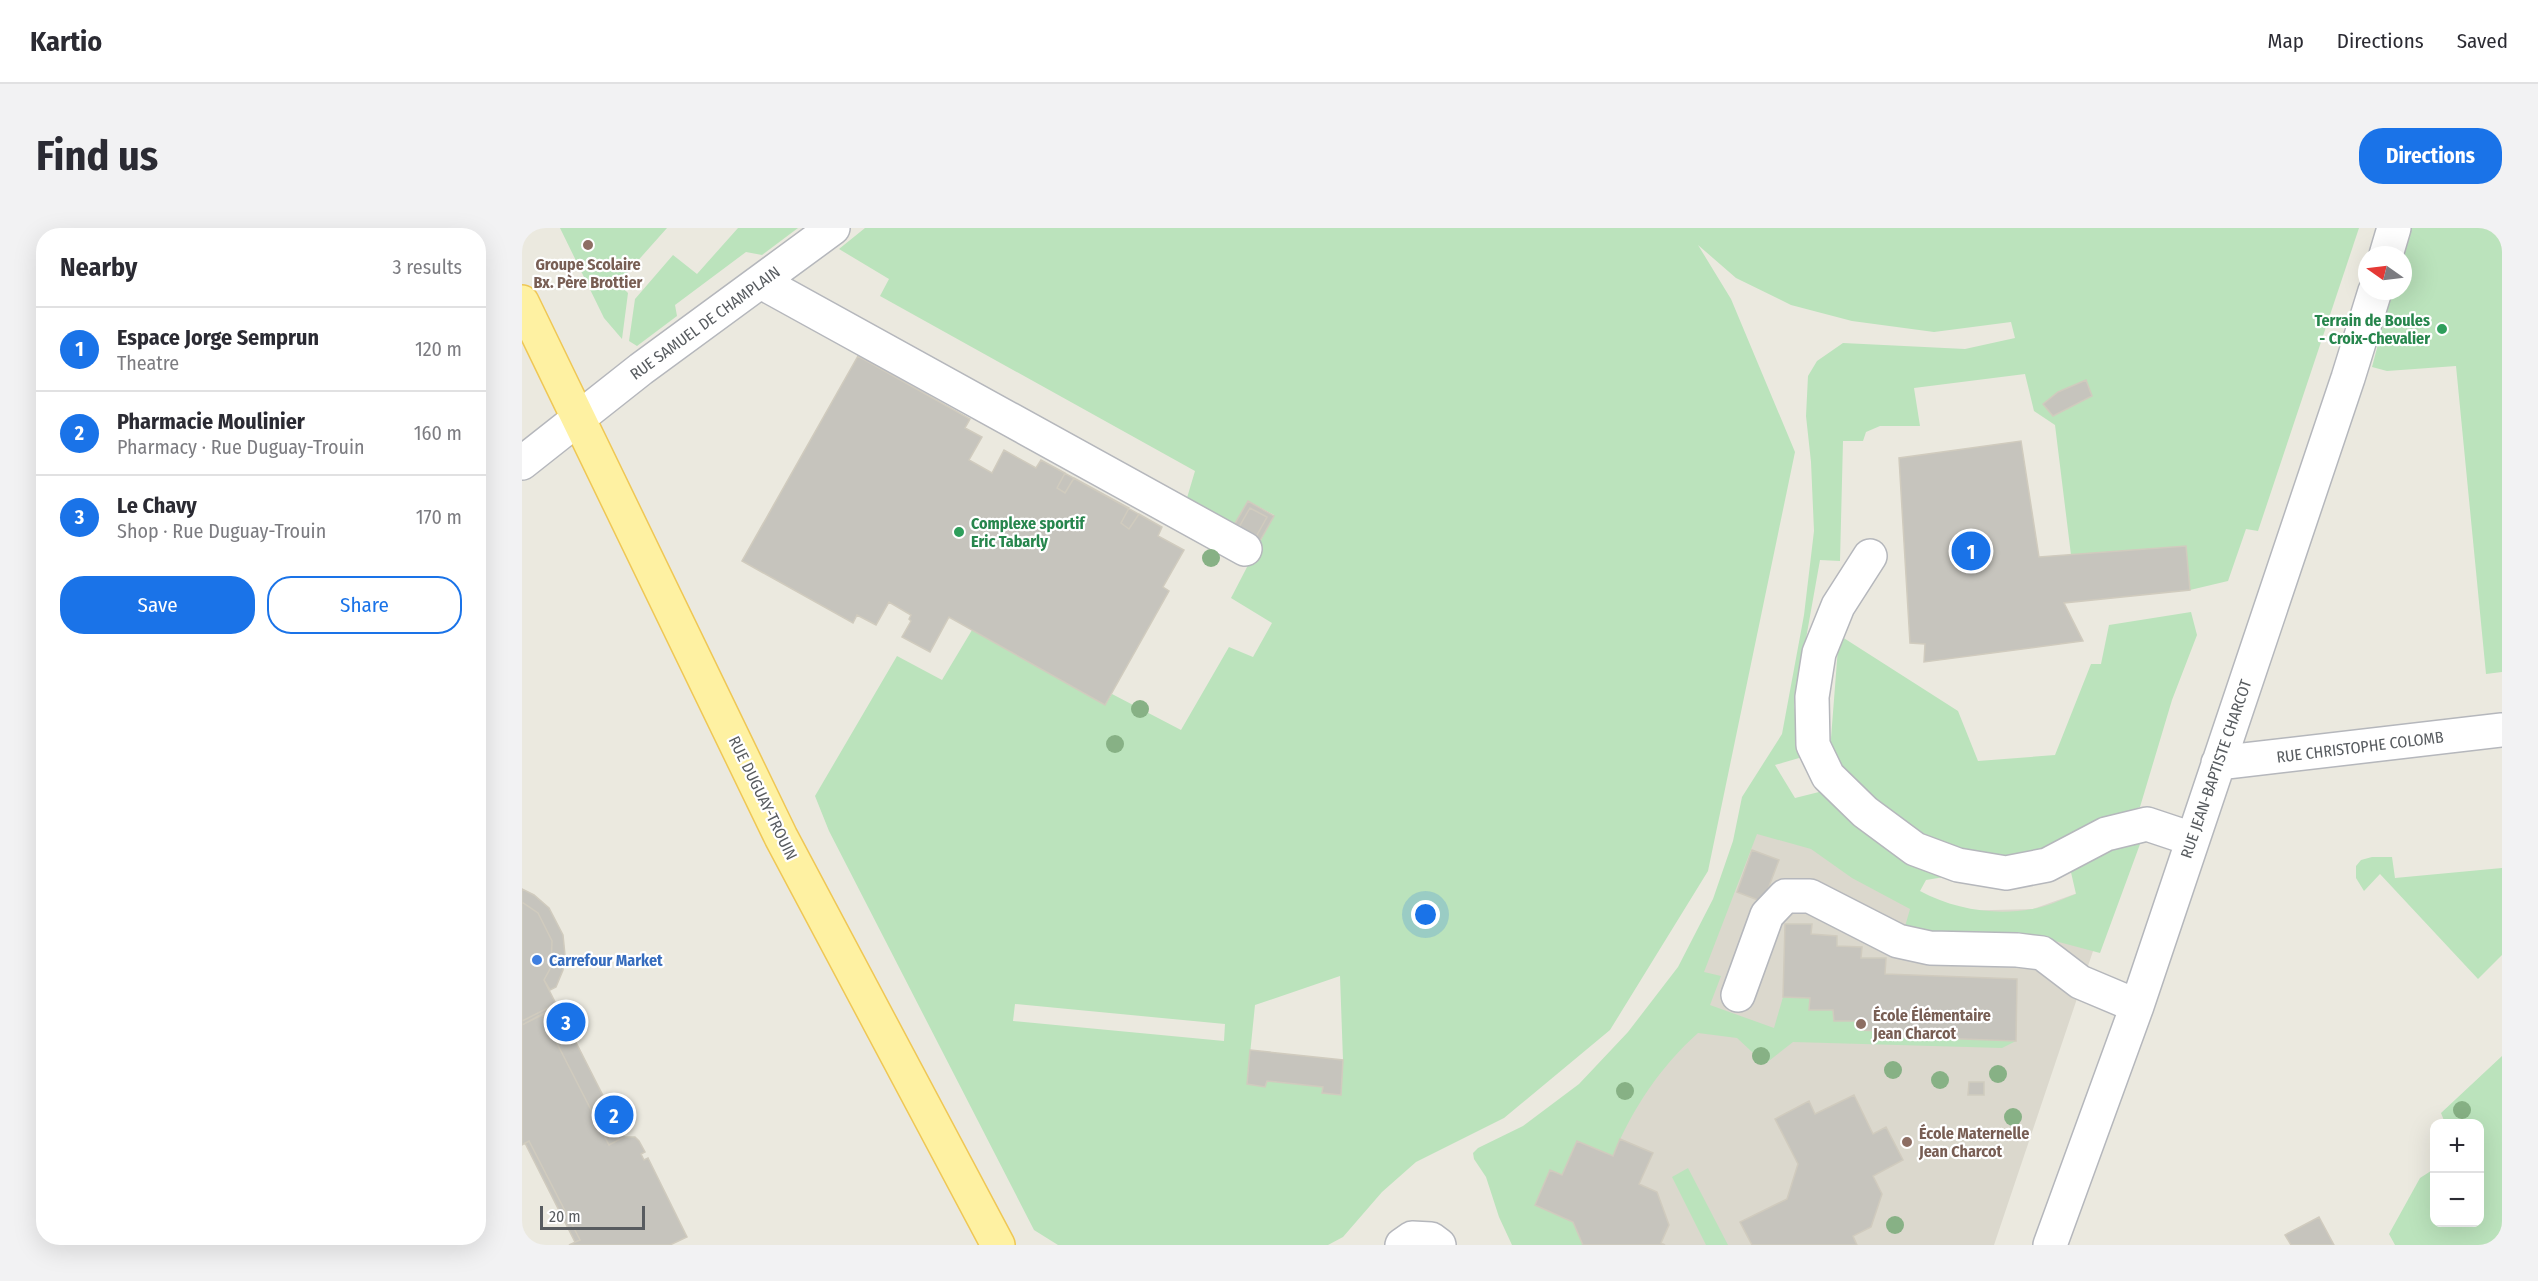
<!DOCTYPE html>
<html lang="en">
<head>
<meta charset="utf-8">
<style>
	:root { --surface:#fff; --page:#f2f2f3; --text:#2b2b33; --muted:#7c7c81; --line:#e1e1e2; --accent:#1a73e8 }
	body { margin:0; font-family:"Fira Sans Condensed",sans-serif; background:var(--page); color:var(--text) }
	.controls { position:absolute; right:18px; bottom:18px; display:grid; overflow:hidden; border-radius:12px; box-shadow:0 6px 24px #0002 }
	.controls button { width:54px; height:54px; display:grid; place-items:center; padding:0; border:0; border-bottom:2px solid var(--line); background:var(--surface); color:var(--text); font:30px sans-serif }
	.compass { position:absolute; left:1836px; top:18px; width:54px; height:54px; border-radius:50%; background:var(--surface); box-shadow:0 6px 24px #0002; rotate:284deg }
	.scale { position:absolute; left:18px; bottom:15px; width:105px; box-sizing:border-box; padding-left:6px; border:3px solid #585c60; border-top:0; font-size:16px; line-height:21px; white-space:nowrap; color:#585c60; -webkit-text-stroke:4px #fff; paint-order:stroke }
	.you { position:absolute; left:904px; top:687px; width:21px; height:21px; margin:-15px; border:4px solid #fff; border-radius:50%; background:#1a73e8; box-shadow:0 0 0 9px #1a73e833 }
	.badge { display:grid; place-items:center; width:39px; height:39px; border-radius:50%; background:var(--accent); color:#fff; font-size:20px; font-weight:700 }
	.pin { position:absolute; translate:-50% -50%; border:3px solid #fff; box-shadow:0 2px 6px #0006 }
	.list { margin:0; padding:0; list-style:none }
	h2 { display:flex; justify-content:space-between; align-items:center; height:78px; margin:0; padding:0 24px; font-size:26px }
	h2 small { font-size:20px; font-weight:400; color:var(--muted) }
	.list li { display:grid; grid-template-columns:39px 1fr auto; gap:18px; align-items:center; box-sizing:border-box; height:84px; padding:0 24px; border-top:2px solid var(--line) }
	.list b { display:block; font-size:22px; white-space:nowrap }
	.list p { margin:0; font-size:20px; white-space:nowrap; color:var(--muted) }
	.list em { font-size:20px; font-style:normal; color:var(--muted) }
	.actions { display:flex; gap:12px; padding:18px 24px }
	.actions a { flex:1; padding:14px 0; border:2px solid var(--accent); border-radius:24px; text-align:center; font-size:21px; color:var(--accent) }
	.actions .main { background:var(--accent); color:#fff }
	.map { position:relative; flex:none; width:1980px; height:1017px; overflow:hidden; border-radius:24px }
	header { display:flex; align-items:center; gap:36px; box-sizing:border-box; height:84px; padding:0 30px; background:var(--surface); border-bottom:2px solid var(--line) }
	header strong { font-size:28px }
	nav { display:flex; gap:33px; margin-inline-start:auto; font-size:21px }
	.intro { display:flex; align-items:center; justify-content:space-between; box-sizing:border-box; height:144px; padding:0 36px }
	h1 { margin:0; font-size:42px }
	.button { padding:15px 27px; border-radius:24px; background:var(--accent); color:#fff; font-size:21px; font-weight:700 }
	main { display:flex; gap:36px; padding:0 36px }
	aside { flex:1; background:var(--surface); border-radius:24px; box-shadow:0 6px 24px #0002 }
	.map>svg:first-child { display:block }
	.education { fill:#dbd8cd }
	.green { fill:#bbe3bc; fill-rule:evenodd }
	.building { fill:#c6c4bd; stroke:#d0cbbe; stroke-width:1.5 }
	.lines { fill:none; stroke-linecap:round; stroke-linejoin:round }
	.minor-casing { stroke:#b5b7bc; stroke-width:36 }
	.major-casing { stroke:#efc755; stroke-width:36 }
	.minor { stroke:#fff; stroke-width:33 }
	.major { stroke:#fef1a2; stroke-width:33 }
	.tree { fill:#87b185 }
	.education-dot { fill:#8d6e63; stroke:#fff; stroke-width:2 }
	.leisure-dot { fill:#2e9e5b; stroke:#fff; stroke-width:2 }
	.shop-dot { fill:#3f7fe0; stroke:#fff; stroke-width:2 }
	.labels { text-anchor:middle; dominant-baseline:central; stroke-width:4.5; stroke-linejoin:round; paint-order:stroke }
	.education-label { font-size:16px; font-weight:bold; fill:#785e54; stroke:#fff; text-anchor:start }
	.leisure-label { font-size:16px; font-weight:bold; fill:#27864d; stroke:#fff; text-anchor:end }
	.street-label { font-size:16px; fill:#585c60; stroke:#fff }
	.shop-label { font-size:16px; font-weight:bold; fill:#366cbe; stroke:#fff; text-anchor:start }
</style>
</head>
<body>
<header>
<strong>Kartio</strong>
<nav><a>Map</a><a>Directions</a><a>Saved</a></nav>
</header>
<div class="intro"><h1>Find us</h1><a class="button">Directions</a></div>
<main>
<aside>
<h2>Nearby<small>3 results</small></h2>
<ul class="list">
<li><span class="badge">1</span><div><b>Espace Jorge Semprun</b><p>Theatre</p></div><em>120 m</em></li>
<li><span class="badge">2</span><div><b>Pharmacie Moulinier</b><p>Pharmacy · Rue Duguay-Trouin</p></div><em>160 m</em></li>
<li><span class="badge">3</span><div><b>Le Chavy</b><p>Shop · Rue Duguay-Trouin</p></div><em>170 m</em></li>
</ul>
<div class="actions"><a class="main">Save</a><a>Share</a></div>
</aside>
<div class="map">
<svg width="1980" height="1017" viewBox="0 0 1980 1017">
	<rect width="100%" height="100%" fill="#ebe9df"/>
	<path class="education" d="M1235,577L1430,683L1511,681L1564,662L1599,640L1472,1017H1001L1017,902L1164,759Z"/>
	<path class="green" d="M38,0H145L96,55L106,65L100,111L82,90Z
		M216,0H276L240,27L224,24L153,77L155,88L115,118L107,113L113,71L151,27L175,46Z
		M343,0H1837L1736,303L1724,301L1706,353L1668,362L1664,318L1549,327L1533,197L1512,183L1503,146L1392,160L1398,198H1358L1344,204L1341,213H1321L1318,333L1298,332L1272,478L1284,528L1253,537L1273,570L1305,562L1317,407L1436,483L1456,533L1533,527L1569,436H1579L1587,397L1669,384L1675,407L1650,472L1618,579L1592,589L1507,635L1404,652L1398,663C1431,681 1473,688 1510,681C1525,679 1540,671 1554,666L1548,640L1601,614L1621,608L1578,725L1518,709L1382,702L1388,681L1330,650L1289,621L1235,606L1182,744L1199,748L1188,777L1252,800L1261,769L1288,770L1287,781L1311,782L1312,793H1337V802L1362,803V808L1494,813L1480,820L1271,814L1243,836L1215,810L1176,805C1138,839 1110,881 1091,928L1055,913L1040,947L1028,942L1061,1017H990L977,989L964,949L952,931L951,925L956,920L1001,898L1057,856L1106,804L1156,739L1191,671L1211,613L1220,569L1260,506L1282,387L1292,303L1289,234L1284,188L1286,148L1295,133L1321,115L1443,121L1493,110L1489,94L1412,104L1330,93L1269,77L1214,50L1176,17L1209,71L1273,224L1186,643L1088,802L982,890L894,934L860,964L821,1009L806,1017H536L512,1002L307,603L293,568L375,428L420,452L450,402L583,477L590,466L659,502L707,419L731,429L750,395L709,370L752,287L726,273L708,304L662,280L673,243L358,68L367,51L317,21ZM818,748L821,832L819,867L800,864L801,859L745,853L725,856L733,777ZM493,776L703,796L702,813L491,793Z
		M1886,0H1980V444L1964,446L1934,138L1865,143L1850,139L1870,63H1881V27Z
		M1850,629H1870L1873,650L1980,640V727L1956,751L1858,646L1842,663L1834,650V638L1839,632Z
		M1980,828V1017H1873L1867,1006L1898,950L1912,941V994H1958V896L1923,895L1919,885Z
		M1166,940L1206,1017H1184L1150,949Z"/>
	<path class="building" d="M336,128L448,191L443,200L460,209L447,232L470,245L482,222L514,240L519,232L640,299L636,308L662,322L641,359L647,363L583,477L427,389L408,424L380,409L389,393L387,391L389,387L367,374L354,397L335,387L331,395L220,333Z
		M336,128L448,191L443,200L460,209L447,232L470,245L482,222L514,240L519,232L543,245L535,260L543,265L552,250L607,280L599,295L607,301L617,286L640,299L636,308L662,322L641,359L647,363L583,477L427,389L408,424L380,409L389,393L387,391L389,387L367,374L354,397L335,387L331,395L220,333Z
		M1564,152L1570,168L1531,188L1521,176L1536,164Z
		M1499,213L1517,329L1664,318L1668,362L1542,375L1561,413L1402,434L1403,416L1388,415L1377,230Z
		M726,273L752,288L735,318L730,316L745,289L728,280L713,306L708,304Z
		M728,280L745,289L730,316L713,306Z
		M1230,622L1257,632L1241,674L1215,664Z
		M0,661L12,667L27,680L41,707L43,727L41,742L34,759L28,762L22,752L29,739L30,713L16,685L0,674Z
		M0,674L16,685L30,713L29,739L22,752L34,776L0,793Z
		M1263,696H1290L1289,706L1315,708V718L1340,719L1339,730H1364L1363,746L1495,751L1494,813L1362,808V803L1337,802V793H1312L1311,782H1287L1288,770L1261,769Z
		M34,776L36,779L0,797V793Z
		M36,779L102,909L87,917L20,786Z
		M20,786L87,917L102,909H113L117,913L123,924L119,926L122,932L126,930L165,1009L148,1017H47L58,1012L7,913L0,917V797Z
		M728,822L821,832L819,867L800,865L801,859L745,853L743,859L725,856Z
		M1447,854H1462V867H1446Z
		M1332,867L1351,906L1364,899L1381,932L1351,948L1360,966L1349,999L1331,1008L1335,1017H1230L1218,994L1265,971L1276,936L1253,891L1287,873L1293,886Z
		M1098,911L1131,925L1117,956L1135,964L1147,997L1139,1015L1143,1017H1061L1051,994L1013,977L1028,942L1040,947L1055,913L1091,928Z
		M7,913L58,1012L53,1014L3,915Z
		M1797,989L1812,1017H1769L1763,1007Z"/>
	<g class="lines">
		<g class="minor-casing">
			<path id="minor" d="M1864,27L1872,0
				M239,54L723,321
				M0,235L119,141L311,0
				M1348,328L1316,378L1297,425L1290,469L1291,517L1306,548L1343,584L1393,621L1436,637L1484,645L1525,637L1584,606L1625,596L1670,611
				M1696,535L1980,502
				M1216,767L1245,687L1263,668H1288L1376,713L1408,720L1495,722L1520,725L1558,754L1615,778
				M880,1017L890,1010L909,1011L917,1017
				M1528,1017L1615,778L1826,150L1853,63"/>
		</g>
		<g class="major-casing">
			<path id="major" d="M0,74L259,609L476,1017"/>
		</g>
		<use href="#minor" class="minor"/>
		<use href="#major" class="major"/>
	</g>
	<g class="tree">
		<circle cx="689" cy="330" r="9"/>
		<circle cx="618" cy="481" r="9"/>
		<circle cx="593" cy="516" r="9"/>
		<circle cx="1239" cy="828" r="9"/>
		<circle cx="1371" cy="842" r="9"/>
		<circle cx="1476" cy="846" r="9"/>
		<circle cx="1418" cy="852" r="9"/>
		<circle cx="1103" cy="863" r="9"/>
		<circle cx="1940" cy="882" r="9"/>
		<circle cx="1491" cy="889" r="9"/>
		<circle cx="1373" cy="997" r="9"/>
	</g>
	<g class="education-dot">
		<circle cx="66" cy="17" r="6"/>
		<circle cx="1339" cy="796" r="6"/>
		<circle cx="1385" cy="914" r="6"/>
	</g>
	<g class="leisure-dot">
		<circle cx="1920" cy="101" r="6"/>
		<circle cx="437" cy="304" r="6"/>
	</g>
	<circle class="shop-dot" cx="15" cy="732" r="6"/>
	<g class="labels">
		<g class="education-label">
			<text x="66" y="36" text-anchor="middle">Groupe Scolaire<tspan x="66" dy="18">Bx. Père Brottier</tspan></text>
			<text x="1351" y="787">École Élémentaire<tspan x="1351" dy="18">Jean Charcot</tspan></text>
			<text x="1397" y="905">École Maternelle<tspan x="1397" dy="18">Jean Charcot</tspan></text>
		</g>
		<g class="leisure-label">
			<text x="1908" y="92">Terrain de Boules<tspan x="1908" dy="18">- Croix-Chevalier</tspan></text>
			<text x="449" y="295" text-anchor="start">Complexe sportif<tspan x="449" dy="18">Eric Tabarly</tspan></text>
		</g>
		<g class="street-label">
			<text transform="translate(183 95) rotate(-36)">RUE SAMUEL DE CHAMPLAIN</text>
			<text transform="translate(1838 519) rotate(-7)">RUE CHRISTOPHE COLOMB</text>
			<text transform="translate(1694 541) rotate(-71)">RUE JEAN-BAPTISTE CHARCOT</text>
			<text transform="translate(241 570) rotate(64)">RUE DUGUAY-TROUIN</text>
		</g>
		<g class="shop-label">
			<text x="27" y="732">Carrefour Market</text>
		</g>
	</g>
</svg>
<div class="controls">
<button>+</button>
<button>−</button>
</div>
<svg class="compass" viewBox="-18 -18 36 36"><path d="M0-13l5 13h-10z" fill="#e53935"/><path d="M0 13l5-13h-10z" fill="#7c7c81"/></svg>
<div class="scale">20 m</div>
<div class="you"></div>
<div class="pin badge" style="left:1449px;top:323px">1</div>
<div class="pin badge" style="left:92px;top:887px">2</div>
<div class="pin badge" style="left:44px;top:794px">3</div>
</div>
</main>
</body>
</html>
